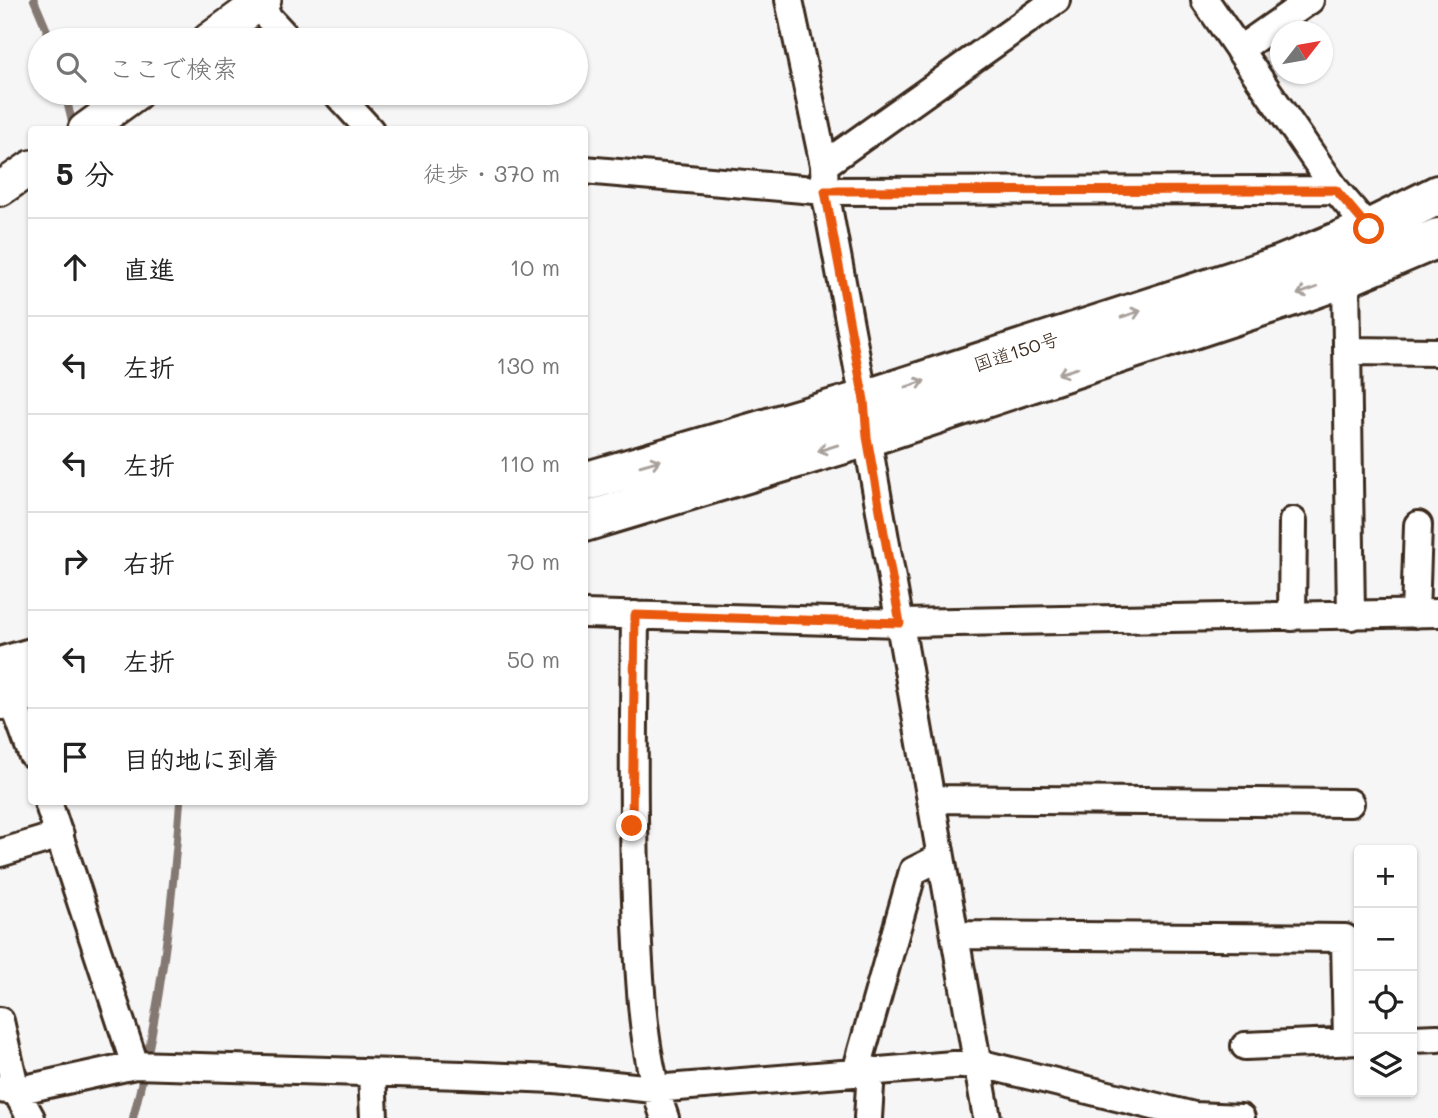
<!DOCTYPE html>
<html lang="ja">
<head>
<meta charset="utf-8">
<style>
	:root { --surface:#fff; --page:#f6f6f6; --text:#222; --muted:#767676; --line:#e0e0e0 }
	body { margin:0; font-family:Mali,"Klee One",sans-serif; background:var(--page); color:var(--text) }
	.controls { position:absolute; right:21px; bottom:21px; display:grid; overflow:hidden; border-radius:7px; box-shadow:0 2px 5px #0004 }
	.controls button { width:63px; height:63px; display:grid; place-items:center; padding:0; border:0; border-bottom:2px solid var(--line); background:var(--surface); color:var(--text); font:35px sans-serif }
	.compass { position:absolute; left:1270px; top:21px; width:63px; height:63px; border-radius:50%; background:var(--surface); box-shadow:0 2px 5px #0004; rotate:59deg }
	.stop { position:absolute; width:21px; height:21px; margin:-16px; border:5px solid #ea580c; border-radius:50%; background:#fff }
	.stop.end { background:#ea580c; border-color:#fff; box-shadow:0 2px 7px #0008 }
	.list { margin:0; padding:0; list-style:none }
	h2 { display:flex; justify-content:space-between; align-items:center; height:91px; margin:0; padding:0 28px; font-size:30px }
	h2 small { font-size:23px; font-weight:400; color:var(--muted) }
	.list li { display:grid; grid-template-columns:46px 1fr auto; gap:21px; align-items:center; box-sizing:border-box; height:98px; padding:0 28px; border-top:2px solid var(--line) }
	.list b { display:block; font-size:26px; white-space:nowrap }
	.list em { font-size:23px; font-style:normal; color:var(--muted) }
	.icon { flex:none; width:38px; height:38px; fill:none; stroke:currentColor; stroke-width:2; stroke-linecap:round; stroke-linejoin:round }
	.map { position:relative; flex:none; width:1438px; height:1118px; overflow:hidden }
	.search { position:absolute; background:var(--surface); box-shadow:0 2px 5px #0004; left:28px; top:28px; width:560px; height:77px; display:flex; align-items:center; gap:18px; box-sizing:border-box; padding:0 24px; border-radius:38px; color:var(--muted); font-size:26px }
	.panel { position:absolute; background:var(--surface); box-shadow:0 2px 5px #0004; left:28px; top:126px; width:560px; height:679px; border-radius:7px }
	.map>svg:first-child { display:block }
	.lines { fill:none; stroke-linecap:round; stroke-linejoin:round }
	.stream { stroke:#847972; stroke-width:8 }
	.minor-casing { stroke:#3b2a1e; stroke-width:32 }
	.tertiary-casing { stroke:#3b2a1e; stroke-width:38 }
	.trunk-casing { stroke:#3b2a1e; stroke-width:44 }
	.minor { stroke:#fff; stroke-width:26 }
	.tertiary { stroke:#fff; stroke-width:33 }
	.trunk { stroke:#fff; stroke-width:38 }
	.oneway { stroke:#a79f9a }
	.route { stroke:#ea580c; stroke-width:9 }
	.labels { text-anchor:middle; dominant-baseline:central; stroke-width:5; stroke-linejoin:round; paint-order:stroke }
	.street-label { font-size:19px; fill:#3b2a1e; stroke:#fff }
</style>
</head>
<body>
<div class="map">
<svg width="1438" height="1118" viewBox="0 0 1438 1118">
	<rect width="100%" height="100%" fill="#f7f6f6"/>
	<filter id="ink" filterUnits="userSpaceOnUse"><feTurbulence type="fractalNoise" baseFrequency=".0143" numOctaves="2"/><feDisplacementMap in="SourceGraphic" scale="14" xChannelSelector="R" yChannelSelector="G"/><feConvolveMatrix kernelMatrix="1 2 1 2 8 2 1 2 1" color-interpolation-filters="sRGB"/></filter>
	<g filter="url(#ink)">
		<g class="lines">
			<path class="stream" d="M34,0L51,40
				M65,93L74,130
				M133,1118C160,1014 172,909 180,802"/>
			<g class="minor-casing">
				<path id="minor" d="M252,0L289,40
					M789,0L824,165L825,191L864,400L867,437L987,1118
					M1205,0L1336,190L1369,229
					M1239,50L1310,0
					M336,93L370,130
					M824,165L1056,0
					M584,170L825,191L1336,190
					M1346,277L1351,616
					M1347,351L1438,352
					M584,614L900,623L1438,613
					M1415,614L1418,525
					M635,615C634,718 632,821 637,924C640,987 643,1059 665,1118
					M1292,617L1293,521
					M11,696L32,754
					M931,799L1350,803
					M48,802L135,1065
					M0,853L60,835
					M955,935L1345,938L1347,1042
					M0,1021L16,1091L31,1118
					M1412,1039L1438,1038
					M1245,1046L1359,1041
					M856,1072L913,871L941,857
					M372,1073L374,1118
					M0,1089L16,1091L135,1065L462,1075L554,1079L654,1089L978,1063L1194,1116L1241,1118
					M868,1118L871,1070"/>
			</g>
			<g class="tertiary-casing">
				<path id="tertiary" d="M209,40L264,0
					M85,130L136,93
					M0,189L32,167"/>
			</g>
			<g class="trunk-casing">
				<path id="trunk" d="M584,482L864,400L1279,266L1369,229L1438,195
					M584,522L867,437L1290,297L1346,277L1438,238
					M0,667L32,658
					M0,700L32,690"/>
			</g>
			<use href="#minor" class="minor"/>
			<use href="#tertiary" class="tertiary"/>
			<use href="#trunk" class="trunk"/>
		</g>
		<defs><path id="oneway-shaft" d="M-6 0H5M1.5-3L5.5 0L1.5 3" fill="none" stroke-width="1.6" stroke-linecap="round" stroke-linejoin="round" transform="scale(1.75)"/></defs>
		<g class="oneway">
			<use href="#oneway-shaft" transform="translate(1307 291) rotate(160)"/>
			<use href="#oneway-shaft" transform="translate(1131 314) rotate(-18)"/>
			<use href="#oneway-shaft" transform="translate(1068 371) rotate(162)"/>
			<use href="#oneway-shaft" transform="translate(915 384) rotate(-18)"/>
			<use href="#oneway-shaft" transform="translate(828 448) rotate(163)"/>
			<use href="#oneway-shaft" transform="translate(650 463) rotate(-16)"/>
		</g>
	</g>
	<g class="lines" filter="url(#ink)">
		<path class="route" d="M632,826L635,615L900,623L867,437L864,400L825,191L1336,190L1369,229"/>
	</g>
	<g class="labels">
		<g class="street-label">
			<text transform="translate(1016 351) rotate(-18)">国道150号</text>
		</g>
	</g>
</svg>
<div class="controls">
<button>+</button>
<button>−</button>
<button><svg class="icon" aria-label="locate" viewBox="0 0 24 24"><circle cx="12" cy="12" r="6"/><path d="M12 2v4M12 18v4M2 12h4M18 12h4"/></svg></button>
<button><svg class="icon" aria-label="layers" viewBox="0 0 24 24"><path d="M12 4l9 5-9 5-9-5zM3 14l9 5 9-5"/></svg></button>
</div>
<svg class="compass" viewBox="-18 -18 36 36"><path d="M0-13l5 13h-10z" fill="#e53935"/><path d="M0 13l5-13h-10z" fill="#767676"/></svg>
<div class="stop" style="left:1369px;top:229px"></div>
<div class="stop end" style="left:632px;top:826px"></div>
<div class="search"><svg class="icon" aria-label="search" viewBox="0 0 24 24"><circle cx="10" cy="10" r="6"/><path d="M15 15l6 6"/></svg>ここで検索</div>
<section class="panel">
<h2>5 分<small>徒歩 · 370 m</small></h2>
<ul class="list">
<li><svg class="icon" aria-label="ahead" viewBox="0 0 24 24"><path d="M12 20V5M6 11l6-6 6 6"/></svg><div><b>直進</b></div><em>10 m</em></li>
<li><svg class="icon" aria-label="left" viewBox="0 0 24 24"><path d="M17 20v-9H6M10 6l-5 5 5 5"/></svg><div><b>左折</b></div><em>130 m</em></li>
<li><svg class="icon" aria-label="left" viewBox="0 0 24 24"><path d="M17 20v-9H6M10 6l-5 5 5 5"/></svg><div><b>左折</b></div><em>110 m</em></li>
<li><svg class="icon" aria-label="right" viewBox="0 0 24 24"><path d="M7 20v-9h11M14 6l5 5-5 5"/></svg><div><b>右折</b></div><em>70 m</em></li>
<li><svg class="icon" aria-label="left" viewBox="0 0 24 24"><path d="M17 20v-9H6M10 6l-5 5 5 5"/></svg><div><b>左折</b></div><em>50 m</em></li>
<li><svg class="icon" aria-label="arrive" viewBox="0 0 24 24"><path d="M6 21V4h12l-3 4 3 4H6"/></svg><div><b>目的地に到着</b></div></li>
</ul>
</section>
</div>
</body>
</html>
